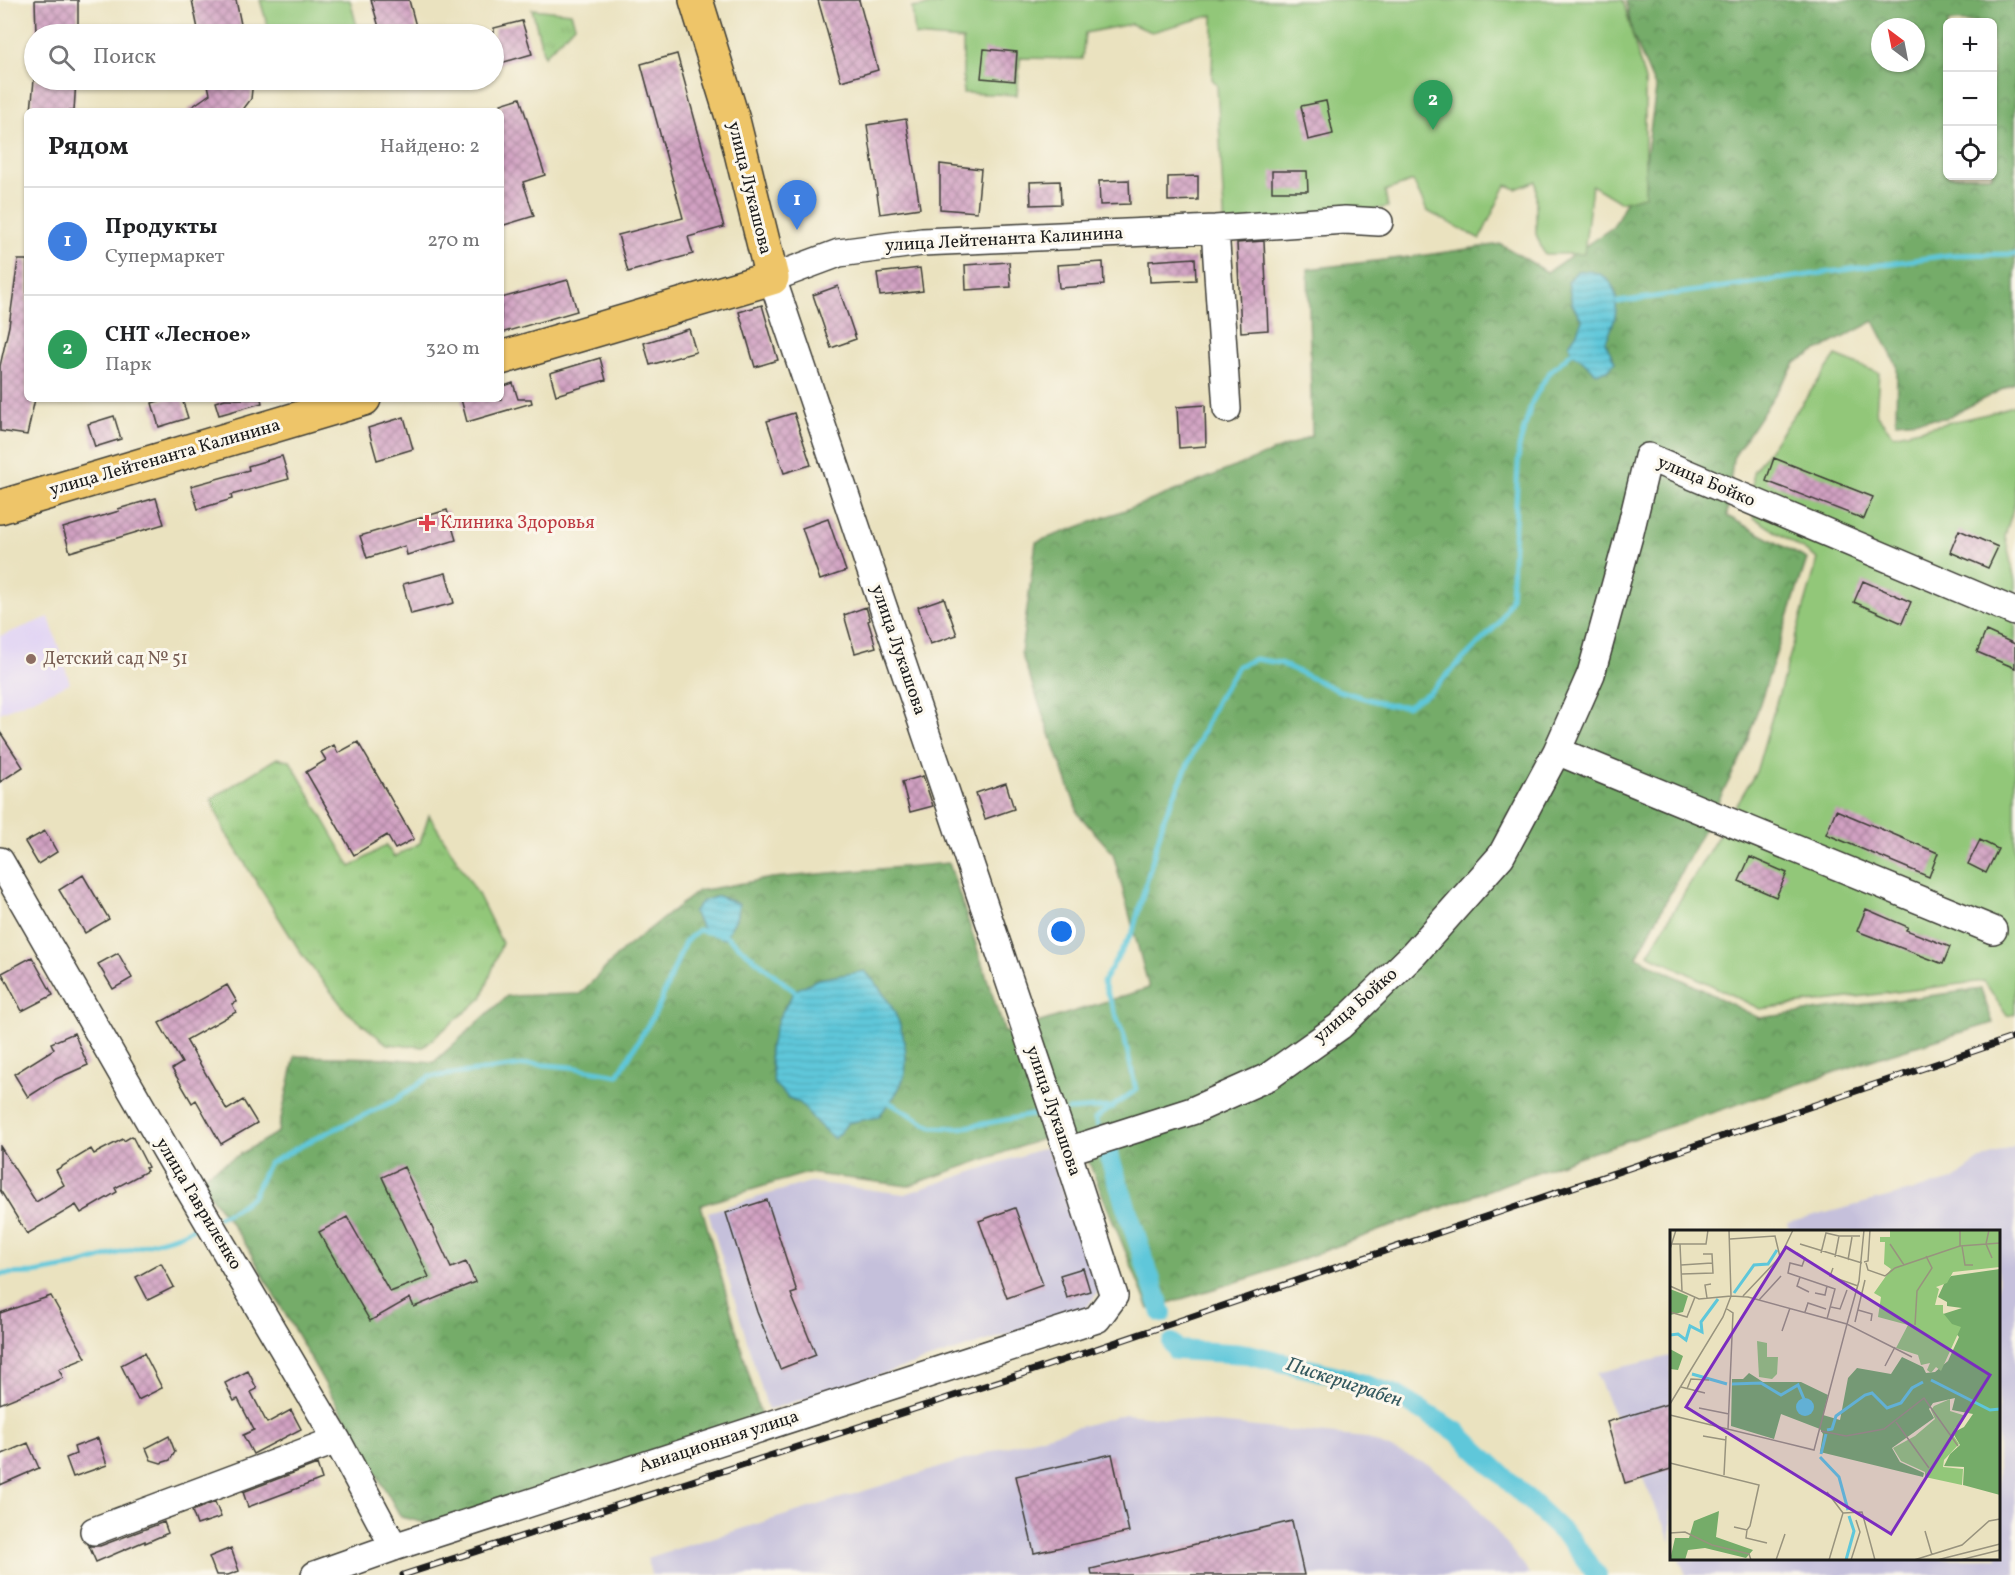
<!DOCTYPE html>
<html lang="ru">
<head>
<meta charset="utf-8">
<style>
	:root { --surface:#fff; --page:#f2f2f2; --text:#202124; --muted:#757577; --line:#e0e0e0; --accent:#7c3aed }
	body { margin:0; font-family:Vollkorn,serif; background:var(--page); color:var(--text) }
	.controls { position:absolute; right:18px; top:18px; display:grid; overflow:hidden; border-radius:9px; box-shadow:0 2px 4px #0004 }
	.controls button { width:54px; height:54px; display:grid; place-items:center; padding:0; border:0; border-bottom:2px solid var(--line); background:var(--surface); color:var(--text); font:30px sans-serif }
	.compass { position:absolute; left:1871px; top:18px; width:54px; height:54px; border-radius:50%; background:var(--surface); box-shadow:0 2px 4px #0004; rotate:328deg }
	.you { position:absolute; left:1062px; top:932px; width:21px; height:21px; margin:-15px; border:4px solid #fff; border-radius:50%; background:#1a73e8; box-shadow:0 0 0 9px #1a73e833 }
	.badge { display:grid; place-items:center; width:39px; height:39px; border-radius:50%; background:var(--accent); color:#fff; font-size:20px; font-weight:700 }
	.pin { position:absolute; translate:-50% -50px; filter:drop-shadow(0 2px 3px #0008) }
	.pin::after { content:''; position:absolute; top:32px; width:21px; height:18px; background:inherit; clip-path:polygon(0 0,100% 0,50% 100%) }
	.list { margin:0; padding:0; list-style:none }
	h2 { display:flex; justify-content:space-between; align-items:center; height:78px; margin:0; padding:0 24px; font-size:26px }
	h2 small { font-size:20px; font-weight:400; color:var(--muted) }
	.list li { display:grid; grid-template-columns:39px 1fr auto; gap:18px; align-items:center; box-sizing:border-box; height:108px; padding:0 24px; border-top:2px solid var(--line) }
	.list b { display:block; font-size:22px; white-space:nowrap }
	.list p { margin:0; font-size:20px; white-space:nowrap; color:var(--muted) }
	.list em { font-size:20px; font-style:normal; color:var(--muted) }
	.icon { flex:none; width:33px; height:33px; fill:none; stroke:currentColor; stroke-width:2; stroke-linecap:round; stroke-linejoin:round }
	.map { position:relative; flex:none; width:2015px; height:1575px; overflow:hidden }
	.search { position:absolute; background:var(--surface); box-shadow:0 2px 4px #0004; left:24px; top:24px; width:480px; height:66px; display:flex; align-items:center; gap:15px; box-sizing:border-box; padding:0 21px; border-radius:33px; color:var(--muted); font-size:22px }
	.panel { position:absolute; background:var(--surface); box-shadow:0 2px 4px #0004; left:24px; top:108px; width:480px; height:294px; border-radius:9px }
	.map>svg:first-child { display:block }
	.built { fill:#e1d4f4 }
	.industrial { fill:#c5c0db }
	.grass { fill:url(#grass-tufts); stroke:#57724a; stroke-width:1.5 }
	.forest { fill:url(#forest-crowns); stroke:#486442; stroke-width:1.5; fill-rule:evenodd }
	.green { fill:#92c779; stroke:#57724a; stroke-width:1.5 }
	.water { fill:url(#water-rules); stroke:#3d727b; stroke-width:1.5 }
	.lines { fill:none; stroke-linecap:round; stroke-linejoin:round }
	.stream { stroke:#5ec7da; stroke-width:5 }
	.canal { stroke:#5ec7da; stroke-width:20 }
	.building { fill:url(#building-cross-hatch) }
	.minor-casing { stroke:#3b3a34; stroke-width:30 }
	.major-casing { stroke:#3b3a34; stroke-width:36 }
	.minor { stroke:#fff; stroke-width:27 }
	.major { stroke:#eec569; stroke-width:33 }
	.rail-casing { stroke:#1c1c1c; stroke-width:7 }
	.rail { stroke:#fbf7ec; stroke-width:4.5; stroke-dasharray:14; stroke-linecap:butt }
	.health-dot { fill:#e0444e; stroke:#fbf7ec; stroke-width:2 }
	.education-dot { fill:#8d6e63; stroke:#fbf7ec; stroke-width:2 }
	.labels { text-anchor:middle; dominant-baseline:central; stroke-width:6; stroke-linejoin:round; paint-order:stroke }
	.street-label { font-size:18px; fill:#1c1c1c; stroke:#fbf7ec }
	.health-label { font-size:18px; fill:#be3a42; stroke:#fbf7ec; text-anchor:start }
	.education-label { font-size:18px; fill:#785e54; stroke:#fbf7ec; text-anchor:start }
	.water-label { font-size:20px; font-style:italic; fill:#33585e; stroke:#fbf7ec }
	.inset-river { fill:none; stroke:#5ec7da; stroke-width:3 }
	.inset-road { fill:none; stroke:#98937e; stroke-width:1.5 }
	.view { fill:#7b2cbf; fill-opacity:0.15; stroke:#7b2cbf; stroke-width:3 }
	.inset-edge { fill:none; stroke:#1c1c1c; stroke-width:3 }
</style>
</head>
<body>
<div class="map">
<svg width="2015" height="1575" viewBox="0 0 2015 1575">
	<defs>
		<pattern id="grass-tufts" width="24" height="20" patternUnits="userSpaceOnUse" patternTransform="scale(1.5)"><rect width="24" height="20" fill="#92c779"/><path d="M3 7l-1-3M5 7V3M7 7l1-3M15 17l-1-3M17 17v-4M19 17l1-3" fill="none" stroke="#7daa68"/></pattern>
		<pattern id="forest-crowns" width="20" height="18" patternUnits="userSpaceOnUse" patternTransform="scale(1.5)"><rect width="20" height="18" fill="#75ac69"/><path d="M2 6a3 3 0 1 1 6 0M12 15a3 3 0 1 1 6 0" fill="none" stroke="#5f8b56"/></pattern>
		<pattern id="water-rules" width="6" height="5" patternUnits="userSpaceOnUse" patternTransform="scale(1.5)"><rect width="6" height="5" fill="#5ec7da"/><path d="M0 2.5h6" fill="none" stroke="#51aaba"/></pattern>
		<pattern id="building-cross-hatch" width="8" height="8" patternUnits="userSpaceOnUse" patternTransform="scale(1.5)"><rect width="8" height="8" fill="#d1a1c2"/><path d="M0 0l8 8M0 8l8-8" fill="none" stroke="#a9829d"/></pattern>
	</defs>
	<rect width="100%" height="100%" fill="#fbf7ec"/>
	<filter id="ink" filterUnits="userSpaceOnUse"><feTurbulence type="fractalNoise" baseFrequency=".0167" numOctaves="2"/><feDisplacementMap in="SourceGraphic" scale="12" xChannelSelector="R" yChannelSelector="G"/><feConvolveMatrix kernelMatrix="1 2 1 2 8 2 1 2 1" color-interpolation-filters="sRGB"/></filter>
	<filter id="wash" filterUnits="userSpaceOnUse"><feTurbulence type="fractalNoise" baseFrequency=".008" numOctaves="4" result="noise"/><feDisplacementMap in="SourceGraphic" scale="24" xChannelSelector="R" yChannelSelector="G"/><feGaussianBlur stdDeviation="1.35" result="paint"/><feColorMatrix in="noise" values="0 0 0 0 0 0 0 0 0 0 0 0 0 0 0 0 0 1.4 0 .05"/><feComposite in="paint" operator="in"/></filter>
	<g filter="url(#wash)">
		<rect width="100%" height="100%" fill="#eae2bf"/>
		<path class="built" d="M49,617L70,683L0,713V636Z"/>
		<path class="industrial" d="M2015,1146V1575H1686L1679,1559L1998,1558V1232H1790L1787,1223L1953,1180L1980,1160Z
			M1047,1147L1099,1290L1085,1310L768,1410L708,1212L810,1182L905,1194Z
			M1671,1356V1542L1596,1373Z
			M1125,1414L1366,1438L1431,1466L1470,1498L1531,1575H651L647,1558L1003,1448Z"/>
		<path class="grass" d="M532,9L571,13L575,25L544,56Z
			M277,758L290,761L351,867L386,845L394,857L420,843L429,815L478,894L502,943L482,998L423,1047L387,1044L347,1012L303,956L225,832L211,799Z"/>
		<path class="forest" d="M1626,0H2015V383L1946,418L1896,422L1897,366L1874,321L1796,362L1733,458L1727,516L1807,559L1744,752L1637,957L1759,1018L1981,989L1993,1023L1890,1054L1575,1158L1259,1275L1149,1309L1088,1160L1042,1139L908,1186L807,1173L701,1205L761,1417L429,1524L401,1517L243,1240L198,1179L278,1132L295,1056L382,1058L434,1062L507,996L580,994L623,950L698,891L772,878L949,863L1005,1033L1149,988L1113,853L1079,815L1021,653L1036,542L1147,502L1312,436L1308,269L1426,255L1501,244L1547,272L1613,227L1645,165L1656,89L1632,33ZM1948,22H1992V176H1948ZM1880,27H1916V63H1880Z"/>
		<path class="green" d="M260,0H350L359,34H270Z
			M939,0H1623L1645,81V196L1620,202L1592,185L1584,254H1544L1536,234V181L1516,189L1506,185L1480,239L1427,211L1413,181L1385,191L1388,207L1276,229L1225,232L1217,85L1212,79L1213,15L1152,32L1131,24L1085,33L1082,59L1020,58L1017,95L963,93V40L915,36L912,8L940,4Z
			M1836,356L1879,373L1876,414L1893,435L1987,414L2015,405V502L2005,536L2015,581V1014L2007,1016L1984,981L1760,1009L1648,954L1756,772L1818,559L1753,517V472Z"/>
		<path class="water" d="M1577,271C1624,268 1623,311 1605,342L1615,362L1608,370L1596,373L1580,358L1571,353L1569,344L1576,334L1582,320L1572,304L1568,282Z
			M718,896L739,904L736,919L724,939L703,929L693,912L701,902Z
			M865,971C888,996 906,1024 906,1059C906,1063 906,1069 905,1073C901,1090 889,1104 878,1117L848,1123L834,1139L816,1122L800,1103L789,1098L774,1084L769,1049L779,1017L795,990L818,979Z"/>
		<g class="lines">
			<path class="stream" d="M1618,302L1949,255L2015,254
				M886,1098L890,1103L932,1127L960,1128L1043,1113
				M1069,1110L1110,1107
				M1097,1125L1095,1119L1136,1090L1124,1036L1103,982L1133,931L1164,818L1217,700L1238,666L1255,659L1280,663L1337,690L1388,705L1407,706L1430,692L1498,624L1511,599L1519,447L1532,402L1548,374L1571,353
				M219,1217L236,1209L253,1196L268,1164L312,1140L394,1101L429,1077L533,1064L571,1067L618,1075L658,1008L685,942L698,930L726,936L798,994
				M0,1274L33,1273L74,1266L179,1235L201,1225"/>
			<path class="canal" d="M1107,1150L1162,1313
				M1172,1343L1176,1350L1248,1354L1338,1376L1396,1395L1457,1432L1570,1539L1597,1575"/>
		</g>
		<g id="blocks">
			<path class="building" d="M35,0H78V34H36Z
				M192,0H236L243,34H199Z
				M371,0H409L418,34H381Z
				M818,0H859L878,70L841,81Z
				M522,21L532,54L494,65V28Z
				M984,49L1017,52L1015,81L981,78Z
				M677,54L724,227L688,237L693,254L628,272L618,235L683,218L641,64Z
				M34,80H76L74,111H31Z
				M207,80H253L251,99L242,111H186L210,94Z
				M520,98L545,175L523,182L534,216L501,226V104Z
				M1326,101L1333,134L1308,140L1301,106Z
				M906,119L920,208L880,214L867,125Z
				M940,164L981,169L977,212L940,209Z
				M1272,171H1307L1308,191H1272Z
				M1198,176V200L1168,201V177Z
				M1129,180L1130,204L1100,205L1099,181Z
				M1060,181L1061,204L1031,205L1030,182Z
				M1264,241L1268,330L1241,332L1237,243Z
				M1195,258L1196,280L1150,282L1149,261Z
				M18,260H27V399H35L27,435L0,431V366L9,326Z
				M1009,262L1011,287L966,290L965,265Z
				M1103,262L1104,285L1059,288L1057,265Z
				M920,268L923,291L880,296L877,273Z
				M568,280L577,311L501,333V298Z
				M838,286L856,339L831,348L813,295Z
				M762,305L778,360L755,367L739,312Z
				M689,329L696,352L650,365L644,343Z
				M600,358L606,380L556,395L550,373Z
				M513,383L518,399H531L532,403L467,422L461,399H501V387Z
				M165,399H182L188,418L159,427L152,403Z
				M225,399H261L262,403L219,415L215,402Z
				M1205,405L1206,446L1179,448L1177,407Z
				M794,413L811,465L784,473L767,421Z
				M114,416L121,439L95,447L88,424Z
				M404,417L413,449L377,460L368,428Z
				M282,456L289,479L231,495L232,499L198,509L191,486L249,470L248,466Z
				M1774,458L1873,497L1864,519L1766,481Z
				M156,498L164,524L70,552L63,528L119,511L118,509Z
				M447,510L456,540L407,555L405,546L367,558L360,536Z
				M828,519L846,571L820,580L802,528Z
				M1959,530L1998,547L1988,568L1950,552Z
				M446,573L454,603L411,614L403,584Z
				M1863,581L1911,602L1902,623L1854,602Z
				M944,598L957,635L930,644L918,607Z
				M866,607L870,620L868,621L876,647L855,653L844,615Z
				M1986,631L2015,644V668L1977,652Z
				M0,732L23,767L0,782Z
				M358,742L414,839L395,849L387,835L354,855L306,772L326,760L321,752L334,745L338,753Z
				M923,776L933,806L910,812L902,782Z
				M1006,783L1014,809L985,819L976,793Z
				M1836,810L1938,853L1929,877L1826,834Z
				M45,831L57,852L38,864L25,842Z
				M1980,840L1998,849L1986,873L1968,864Z
				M1750,857L1787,873L1776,897L1739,881Z
				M83,875L109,919L85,933L59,890Z
				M1866,909L1908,927L1906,930L1950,947L1943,964L1857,931Z
				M118,953L132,978L113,989L98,964Z
				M32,957L53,995L22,1011L2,973Z
				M227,985L237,1002L232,1004L236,1012L186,1040L227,1110L243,1100L257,1123L221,1144L196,1100L192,1103L172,1069L182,1063L159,1023Z
				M74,1033L88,1065L56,1079L28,1097L14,1074L54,1049L51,1043Z
				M132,1136L148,1167L145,1168L147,1171L115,1188L117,1192L81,1213L76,1205L27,1234L0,1190V1146L36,1202L64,1185L56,1170L91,1149L94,1154L123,1139L124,1141Z
				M404,1167L451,1268L466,1262L475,1282L414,1307L410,1298L370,1321L319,1232L347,1217L390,1292L429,1277L382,1177Z
				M767,1200L797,1292L791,1294L816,1355L780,1369L757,1312L726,1213Z
				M1015,1208L1043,1285L1007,1298L979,1221Z
				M161,1263L174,1287L148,1300L136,1277Z
				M1083,1268L1090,1291L1067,1298L1060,1275Z
				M51,1296L86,1358L59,1369L63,1378L0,1404V1313Z
				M144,1353L162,1388L138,1400L121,1365Z
				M248,1371L257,1389L251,1392L267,1423L291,1410L301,1429L253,1454L243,1435L254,1430L238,1399L234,1401L225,1383Z
				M1671,1403V1469L1625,1483L1607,1422Z
				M169,1436L175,1452L170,1460L161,1463L151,1460L146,1448Z
				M98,1438L107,1465L73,1477L66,1458L76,1454L74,1447Z
				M28,1443L39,1468L0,1485V1455Z
				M1112,1454L1129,1532L1034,1553L1016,1476Z
				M317,1464L322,1479L248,1507L243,1492Z
				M215,1502L221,1517L197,1525L192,1511Z
				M1292,1521L1304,1575H1092L1091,1569Z
				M164,1522L168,1533L145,1543V1541L96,1562L89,1546H100Z
				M231,1548L239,1571L228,1575H216L209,1557Z"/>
		</g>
	</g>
	<g filter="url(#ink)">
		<use href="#blocks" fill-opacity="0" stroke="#3b3a34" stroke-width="1.5"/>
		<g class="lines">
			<g class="minor-casing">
				<path id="minor" d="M1215,229L1227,409
					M1557,751L1993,930
					M0,861L166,1150L337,1440L394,1547
					M1067,1151L1192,1111L1268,1077L1340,1026L1414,954L1501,856L1557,751L1591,674L1630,532L1648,457L2015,612
					M94,1531L337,1440
					M315,1575L394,1547L1097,1319L1114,1296L1067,1151L772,278L839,253L922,242L1215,229L1345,220L1379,222"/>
			</g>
			<g class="major-casing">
				<path id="major" d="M501,358L772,278L733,120L696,0
					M0,507L364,399"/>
			</g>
			<use href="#minor" class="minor"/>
			<use href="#major" class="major"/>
			<g class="rail-casing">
				<path id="rail" d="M403,1575L1037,1369L2015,1037"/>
			</g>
			<use href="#rail" class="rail"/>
		</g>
	</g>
	<path class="health-dot" d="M424 514h6v6h6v6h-6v6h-6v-6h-6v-6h6z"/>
	<circle class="education-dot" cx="31" cy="659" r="6"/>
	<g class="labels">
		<g class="street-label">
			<text transform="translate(749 188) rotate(76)">улица Лукашова</text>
			<text transform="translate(1004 240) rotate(-3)">улица Лейтенанта Калинина</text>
			<text transform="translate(165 458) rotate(-16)">улица Лейтенанта Калинина</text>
			<text transform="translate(1706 482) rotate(23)">улица Бойко</text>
			<text transform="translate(898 650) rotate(71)">улица Лукашова</text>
			<text transform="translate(1356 1006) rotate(-41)">улица Бойко</text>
			<text transform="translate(1053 1111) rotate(71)">улица Лукашова</text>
			<text transform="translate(198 1204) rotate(59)">улица Гавриленко</text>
			<text transform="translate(719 1442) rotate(-18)">Авиационная улица</text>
		</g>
		<g class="health-label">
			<text x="440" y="523">Клиника Здоровья</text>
		</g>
		<g class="education-label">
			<text x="43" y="659">Детский сад № 51</text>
		</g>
		<g class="water-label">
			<text transform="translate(1344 1383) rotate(18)">Пискериграбен</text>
		</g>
	</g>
	<g transform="translate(1670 1230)">
		<rect width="330" height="330" fill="#eae2bf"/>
		<path d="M87,111L97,113V127H108L107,144L102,149L89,147Z" fill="#92c779"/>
		<path d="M330,39V265L293,255L294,237L274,236L280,224L290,215L284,205L286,201L294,197L303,184L282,180L285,168L263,173L259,179L264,188L222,218L230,232L254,243L253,247L150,222L153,204L150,199L111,184L104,209L61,196L62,149H73L79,143L93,152H131L158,165L153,185L170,190L178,148L187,138L221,144L232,127L253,137L256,143L265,142L278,131L289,107L270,85L292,78L277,76V72L268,67L274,54L281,46ZM0,59L18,66L13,82L0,85ZM0,119L13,126L8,140L0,139ZM49,281L46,307L83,320L76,328L35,318L18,320L15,330H0L5,308H19L24,291Z" fill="#75ac69"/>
		<path d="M220,0H330V37L283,42L277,53L266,57L269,59L265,75H273V83L282,94L291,97L271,141L266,137L261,143L257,140L260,133L251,135L248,125L226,118L238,95L208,87L211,67L204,63L221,39L214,34L215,12H210V7H220ZM280,169V181L296,186L285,198L283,205L289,214L274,230L273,237L293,239L292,255L255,247V242L231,231L223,218L245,206L265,189L261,180L264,176Z" fill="#92c779"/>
		<path d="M126 177a9 9 0 1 1 18 0a9 9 0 1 1-18 0Z" fill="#5ec7da"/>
		<path class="inset-river" d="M64,63L84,35L98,34L107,20M0,105L8,104L16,110L20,96L32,102L31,92L48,69M22,144L57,154M261,150L320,180L330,179M62,154L91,153L111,165L128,155L134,169M157,200L162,199L166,186L195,165L202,163L217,178L231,173L242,158L253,152M151,224L156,204M150,227L169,247L178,280M176,330L184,301L179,286"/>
		<path class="inset-road" d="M319,0L316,14L322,28M60,9L105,6L110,27M2,14H36L38,0M10,14L12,61M130,14L192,33M220,14L234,35M290,16L330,13M292,16L295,35H303M0,19L6,0M127,23L135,28L132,36L120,33L118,43L165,59L157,89M151,23L156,3L169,6M165,27L169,6H190M178,30L182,7M194,32L198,31L200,0M196,33L198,40L215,46L225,38L290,16V0M11,35L42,33M163,38L160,46L188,56M12,44L43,43L42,24H33M130,47L127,56L139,62M0,56L29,69L61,66L59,0M145,63L155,65L157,56M73,66L110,27L123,0M37,68L35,55L41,54M89,70L111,46M161,77L170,79L177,60M57,79L63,83L58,199M188,80L202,84L201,91M0,82L17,87L25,67M135,82L138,73L156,79M185,92L195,50M245,95L247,61L262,38L256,26M112,101L120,78M215,136L225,117M11,157L35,163M17,159L21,149L39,150M0,174L53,87L61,66L78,67L177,94L189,51L194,0M29,178L59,184M0,185L144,220L177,94L242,127M226,192L259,238M151,201L176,206L214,199L254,168L288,216M33,206L56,210M0,233L89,255L80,296L77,300L64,297M54,245L56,206M157,262L173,283L159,330M173,283L192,282L205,330M77,300L76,308L97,313M255,301L262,325M0,303L15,302L42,315L79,324L81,330M106,330L115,304M181,330L190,302L186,290M244,330L292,315L319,291L330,289M267,330L330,314M290,330L330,320"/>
		<path class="view" d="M116,17L320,145L221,304L16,177Z"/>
		<rect width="330" height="330" class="inset-edge"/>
	</g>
</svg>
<div class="controls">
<button>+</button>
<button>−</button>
<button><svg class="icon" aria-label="locate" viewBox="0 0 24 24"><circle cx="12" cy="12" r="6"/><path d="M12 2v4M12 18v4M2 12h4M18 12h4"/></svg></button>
</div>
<svg class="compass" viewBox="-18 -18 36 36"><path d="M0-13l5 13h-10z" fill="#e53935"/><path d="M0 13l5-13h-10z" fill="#757577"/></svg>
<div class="you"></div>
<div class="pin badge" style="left:797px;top:230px;background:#3f7fe0">1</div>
<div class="pin badge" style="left:1433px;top:130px;background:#2e9e5b">2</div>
<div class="search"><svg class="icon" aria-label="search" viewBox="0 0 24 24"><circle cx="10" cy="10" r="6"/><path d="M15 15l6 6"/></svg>Поиск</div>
<section class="panel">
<h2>Рядом<small>Найдено: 2</small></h2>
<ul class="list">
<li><span class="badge" style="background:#3f7fe0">1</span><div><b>Продукты</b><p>Супермаркет</p></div><em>270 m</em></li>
<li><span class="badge" style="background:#2e9e5b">2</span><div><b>СНТ «Лесное»</b><p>Парк</p></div><em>320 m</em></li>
</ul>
</section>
</div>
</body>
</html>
